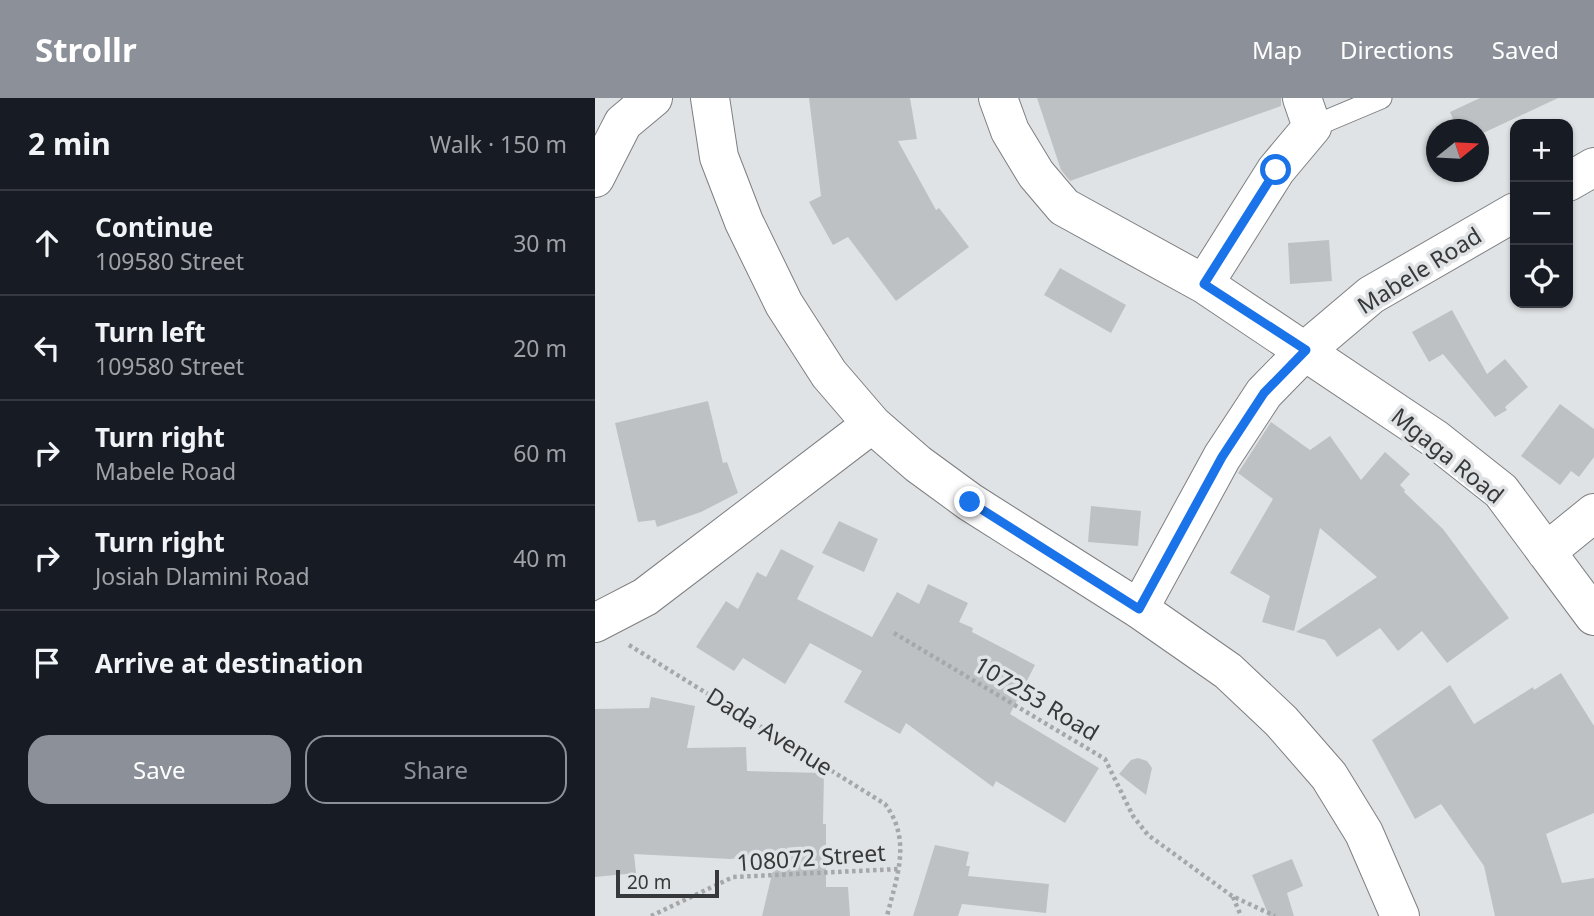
<!DOCTYPE html>
<html lang="en">
<head>
<meta charset="utf-8">
<style>
	:root { --surface:#171b24; --page:#20242c; --text:#f1f3f6; --muted:#9ea1a6; --line:#363941; --accent:#8c9099 }
	body { margin:0; font-family:"Noto Sans",sans-serif; background:var(--page); color:var(--text) }
	.controls { position:absolute; right:21px; top:21px; display:grid; overflow:hidden; border-radius:14px; box-shadow:0 2px 5px #0004 }
	.controls button { width:63px; height:63px; display:grid; place-items:center; padding:0; border:0; border-bottom:2px solid var(--line); background:var(--surface); color:var(--text); font:35px sans-serif }
	.compass { position:absolute; left:831px; top:21px; width:63px; height:63px; border-radius:50%; background:var(--surface); box-shadow:0 2px 5px #0004; rotate:72deg }
	.scale { position:absolute; left:21px; bottom:18px; width:103px; box-sizing:border-box; padding-left:7px; border:4px solid #373839; border-top:0; font-size:19px; line-height:24px; white-space:nowrap; color:#373839; -webkit-text-stroke:5px #e0e3e5; paint-order:stroke }
	.stop { position:absolute; width:21px; height:21px; margin:-16px; border:5px solid #1a73e8; border-radius:50%; background:#fff }
	.stop.end { background:#1a73e8; border-color:#fff; box-shadow:0 2px 7px #0008 }
	.list { margin:0; padding:0; list-style:none }
	h2 { display:flex; justify-content:space-between; align-items:center; height:91px; margin:0; padding:0 28px; font-size:30px }
	h2 small { font-size:23px; font-weight:400; color:var(--muted) }
	.list li { display:grid; grid-template-columns:46px 1fr auto; gap:21px; align-items:center; box-sizing:border-box; height:105px; padding:0 28px; border-top:2px solid var(--line) }
	.list b { display:block; font-size:26px; white-space:nowrap }
	.list p { margin:0; font-size:23px; white-space:nowrap; color:var(--muted) }
	.list em { font-size:23px; font-style:normal; color:var(--muted) }
	.actions { display:flex; gap:14px; padding:21px 28px }
	.actions a { flex:1; padding:16px 0; border:2px solid var(--accent); border-radius:21px; text-align:center; font-size:24px; color:var(--accent) }
	.actions .main { background:var(--accent); color:#fff }
	.icon { flex:none; width:38px; height:38px; fill:none; stroke:currentColor; stroke-width:2; stroke-linecap:round; stroke-linejoin:round }
	.map { position:relative; flex:none; width:999px; height:818px; overflow:hidden }
	header { display:flex; align-items:center; gap:42px; box-sizing:border-box; height:98px; padding:0 35px; background:var(--accent); color:#fff }
	header strong { font-size:33px }
	nav { display:flex; gap:38px; margin-inline-start:auto; font-size:24px }
	main { display:flex }
	aside { flex:1; background:var(--surface) }
	.map>svg:first-child { display:block }
	.building { fill:#bec1c3 }
	.lines { fill:none; stroke-linecap:round; stroke-linejoin:round }
	.lane-casing { stroke:#7d7f81; stroke-width:23 }
	.street-casing { stroke:#7d7f81; stroke-width:40 }
	.path { stroke:#a5a7a9; stroke-width:4.5; stroke-dasharray:3.5 3.5; stroke-linecap:butt }
	.lane { stroke:#fff; stroke-width:21 }
	.street { stroke:#fff; stroke-width:38 }
	.route { stroke:#1a73e8; stroke-width:9 }
	.labels { text-anchor:middle; dominant-baseline:central; stroke-width:7; stroke-linejoin:round; paint-order:stroke }
	.street-label { font-size:23px; fill:#373839; stroke:#e0e3e5 }
</style>
</head>
<body>
<header>
<strong>Strollr</strong>
<nav><a>Map</a><a>Directions</a><a>Saved</a></nav>
</header>
<main>
<aside>
<h2>2 min<small>Walk · 150 m</small></h2>
<ul class="list">
<li><svg class="icon" aria-label="ahead" viewBox="0 0 24 24"><path d="M12 20V5M6 11l6-6 6 6"/></svg><div><b>Continue</b><p>109580 Street</p></div><em>30 m</em></li>
<li><svg class="icon" aria-label="left" viewBox="0 0 24 24"><path d="M17 20v-9H6M10 6l-5 5 5 5"/></svg><div><b>Turn left</b><p>109580 Street</p></div><em>20 m</em></li>
<li><svg class="icon" aria-label="right" viewBox="0 0 24 24"><path d="M7 20v-9h11M14 6l5 5-5 5"/></svg><div><b>Turn right</b><p>Mabele Road</p></div><em>60 m</em></li>
<li><svg class="icon" aria-label="right" viewBox="0 0 24 24"><path d="M7 20v-9h11M14 6l5 5-5 5"/></svg><div><b>Turn right</b><p>Josiah Dlamini Road</p></div><em>40 m</em></li>
<li><svg class="icon" aria-label="arrive" viewBox="0 0 24 24"><path d="M6 21V4h12l-3 4 3 4H6"/></svg><div><b>Arrive at destination</b></div></li>
</ul>
<div class="actions"><a class="main">Save</a><a>Share</a></div>
</aside>
<div class="map">
<svg width="999" height="818" viewBox="0 0 999 818">
	<rect width="100%" height="100%" fill="#e0e3e5"/>
	<path class="building" d="M214,0H315L322,41L303,43L341,112L344,110L374,149L301,203L253,139L238,147L214,104L226,98Z
		M442,0H686V8L475,83L466,72Z
		M885,0H963L884,37V32H863L855,14Z
		M734,142L737,183L695,186L693,145Z
		M465,170L531,207L516,235L449,197Z
		M857,212L892,276L910,261L933,289L910,309L912,312L900,319L848,256L834,264L817,234Z
		M113,303L128,365L132,364L143,395L106,414L62,429L60,422L43,424L20,325Z
		M965,306L999,331V359L984,379L976,373L965,387L926,358Z
		M676,324L715,352L735,338L766,382L790,354L815,376L805,387L810,392L809,394L848,431L914,520L852,565L827,533L803,553L785,530L742,559L730,542L701,534L782,479L725,430L699,533L667,524L675,498L635,475L678,401L643,375Z
		M496,408L546,413L543,448L493,444Z
		M244,423L283,441L269,474L227,455Z
		M186,451L219,468L202,501L277,539L302,494L324,506L333,486L373,505L364,524L378,530L377,534L440,567L415,616L504,670L470,725L401,683L398,689L311,625L305,636L249,604L267,573L215,545L190,586L148,560L139,573L101,549L131,503L143,511L162,474L171,479Z
		M966,575L999,628V715L951,736L967,785L999,780V818H900L889,768L846,706L820,721L777,642L855,587L879,626L938,589L939,592Z
		M56,599L100,608L92,650L151,649L152,673L229,675L228,726H231V789H253L255,818H167L182,755L135,761L39,756L41,775L0,779V611L54,610Z
		M543,660L552,663L557,670L551,697L524,676L536,662Z
		M340,747L374,754L371,768H375L373,778L454,786L451,815L367,806L363,818H318Z
		M697,761L708,788L692,795L699,818H674L657,777Z"/>
	<g class="lines">
		<g class="lane-casing">
			<path id="lane" d="M717,29L786,0"/>
		</g>
		<g class="street-casing">
			<path id="street" d="M115,0L124,59L149,124L189,206L234,276L277,326L323,366L375,404L544,511L633,573L686,623L734,678L769,735L805,818
				M403,0L415,33L441,76L469,109L609,186L839,340L906,393L999,518
				M0,80L28,25L58,0
				M973,84L999,69
				M609,186L681,72L717,29L707,0
				M951,454L999,415
				M544,511L627,359L669,295L711,252L776,197L920,114
				M0,525L50,499L277,326"/>
		</g>
		<path class="path" d="M299,535L510,661L538,718L553,737L637,798L680,818
			M34,547L290,706C317,742 302,778 292,818
			M638,799L646,818
			M56,818L138,779L304,771"/>
		<use href="#lane" class="lane"/>
		<use href="#street" class="street"/>
	</g>
	<g class="lines">
		<path class="route" d="M375,404L544,511L627,359L669,295L711,252L609,186L681,72"/>
	</g>
	<g class="labels">
		<g class="street-label">
			<text transform="translate(824 172) rotate(-32)">Mabele Road</text>
			<text transform="translate(853 357) rotate(39)">Mgaga Road</text>
			<text transform="translate(442 600) rotate(31)">107253 Road</text>
			<text transform="translate(175 633) rotate(32)">Dada Avenue</text>
			<text transform="translate(216 759) rotate(-4)">108072 Street</text>
		</g>
	</g>
</svg>
<div class="controls">
<button>+</button>
<button>−</button>
<button><svg class="icon" aria-label="locate" viewBox="0 0 24 24"><circle cx="12" cy="12" r="6"/><path d="M12 2v4M12 18v4M2 12h4M18 12h4"/></svg></button>
</div>
<svg class="compass" viewBox="-18 -18 36 36"><path d="M0-13l5 13h-10z" fill="#e53935"/><path d="M0 13l5-13h-10z" fill="#9ea1a6"/></svg>
<div class="scale">20 m</div>
<div class="stop" style="left:681px;top:72px"></div>
<div class="stop end" style="left:375px;top:404px"></div>
</div>
</main>
</body>
</html>
